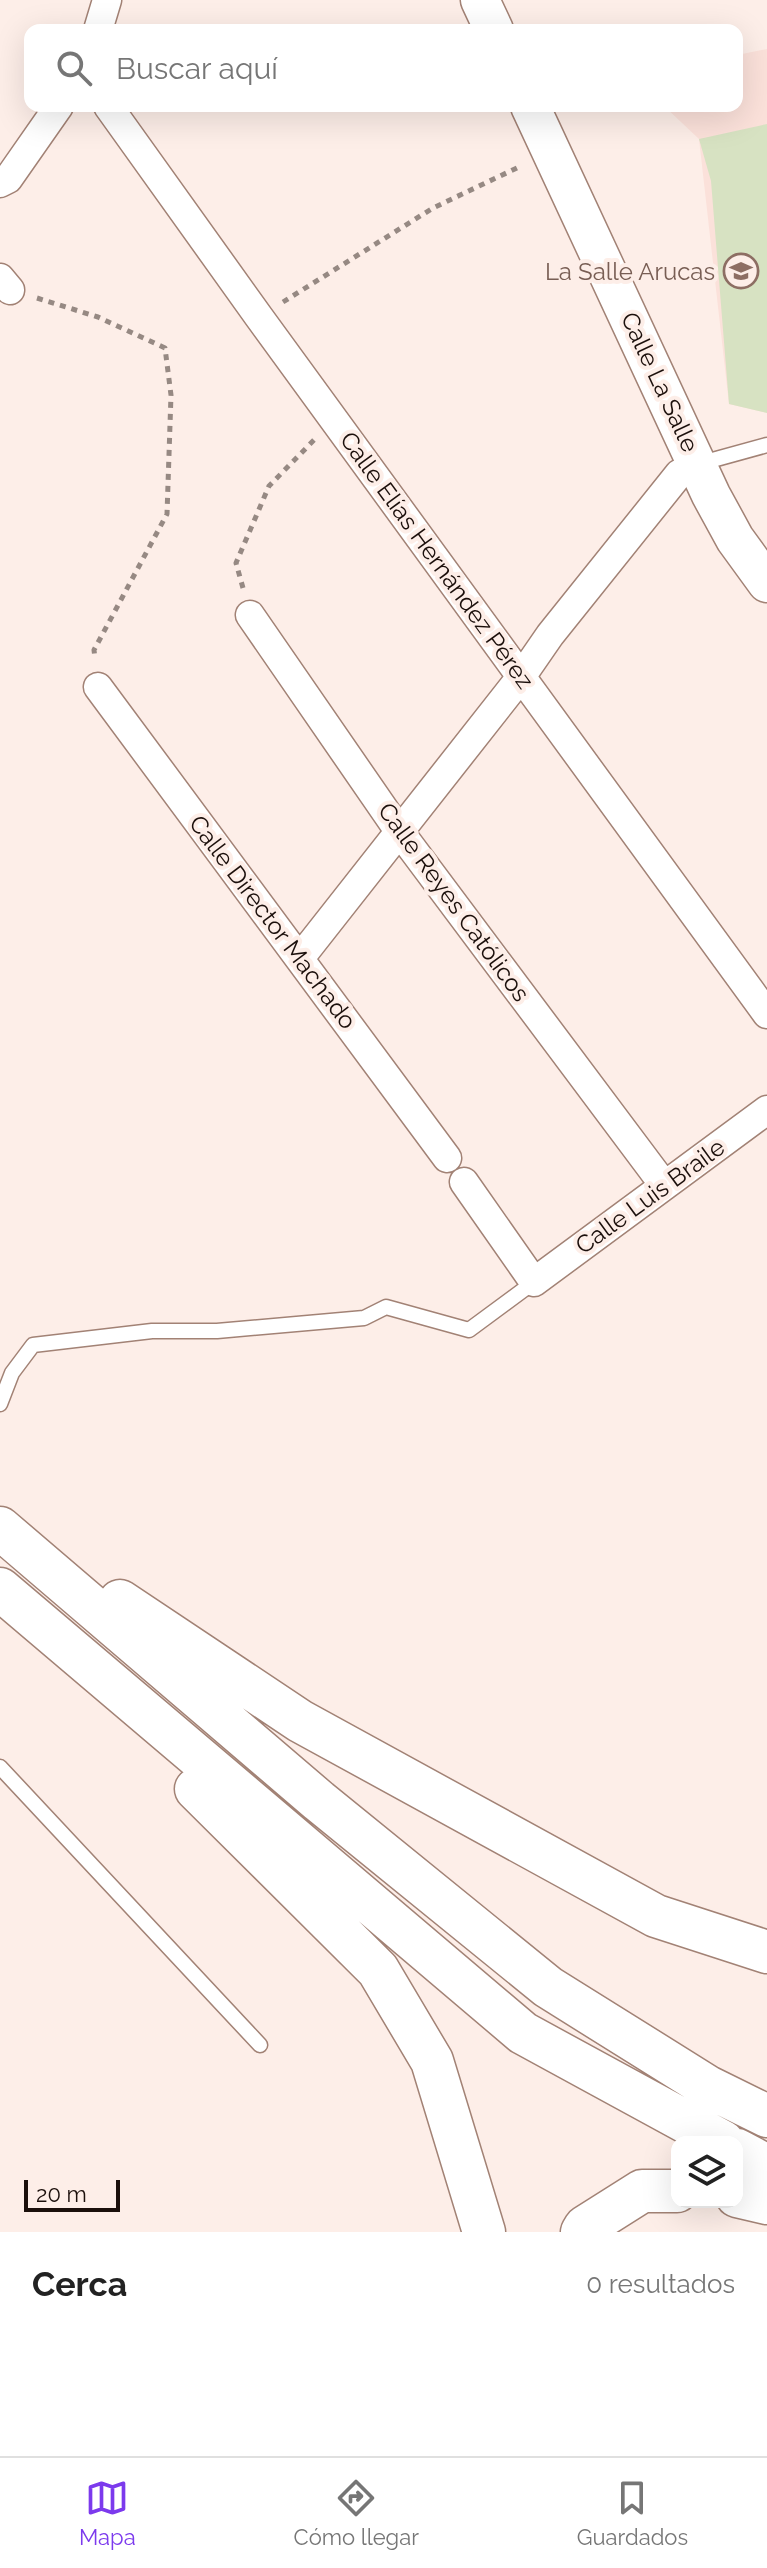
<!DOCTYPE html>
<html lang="es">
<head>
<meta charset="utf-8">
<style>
	:root { --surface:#fff; --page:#f6f6f6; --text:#222; --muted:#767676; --line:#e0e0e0; --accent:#7c3aed }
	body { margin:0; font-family:Raleway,sans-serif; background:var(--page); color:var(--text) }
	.controls { position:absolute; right:24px; bottom:24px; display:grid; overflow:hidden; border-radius:16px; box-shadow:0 8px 32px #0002 }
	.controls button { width:72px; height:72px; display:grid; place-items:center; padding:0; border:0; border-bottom:2px solid var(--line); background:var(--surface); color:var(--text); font:40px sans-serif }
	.scale { position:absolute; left:24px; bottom:20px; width:96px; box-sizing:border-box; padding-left:8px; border:4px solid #1b0f0b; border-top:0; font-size:22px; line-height:28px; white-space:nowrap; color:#1b0f0b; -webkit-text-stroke:6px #fdeee8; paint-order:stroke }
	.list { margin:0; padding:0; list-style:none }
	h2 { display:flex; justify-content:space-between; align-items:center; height:104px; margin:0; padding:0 32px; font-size:34px }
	h2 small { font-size:26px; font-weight:400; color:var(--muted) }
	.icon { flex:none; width:44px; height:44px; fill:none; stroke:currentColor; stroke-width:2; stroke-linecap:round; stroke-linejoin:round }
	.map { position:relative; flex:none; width:767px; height:2232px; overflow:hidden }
	.search { position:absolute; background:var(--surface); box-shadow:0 8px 32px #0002; left:24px; right:24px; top:24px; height:88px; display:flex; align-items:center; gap:20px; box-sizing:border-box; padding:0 28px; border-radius:16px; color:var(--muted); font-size:30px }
	.sheet { height:224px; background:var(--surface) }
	nav { display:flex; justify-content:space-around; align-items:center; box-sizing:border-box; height:112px; border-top:2px solid var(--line); background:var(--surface); font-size:22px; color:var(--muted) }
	nav a { display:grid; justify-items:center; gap:4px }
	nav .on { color:var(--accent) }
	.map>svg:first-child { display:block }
	.education { fill:#fbe1da }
	.green { fill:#d7e2c2 }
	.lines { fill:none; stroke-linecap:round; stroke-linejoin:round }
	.lane-casing { stroke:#a28275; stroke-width:17 }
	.street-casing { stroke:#a28275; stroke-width:31 }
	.secondary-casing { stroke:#a28275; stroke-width:41 }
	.primary-casing { stroke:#a28275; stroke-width:45 }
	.path { stroke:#968983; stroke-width:5; stroke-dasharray:6 6; stroke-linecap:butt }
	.lane { stroke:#fff; stroke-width:14 }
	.street { stroke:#fff; stroke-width:28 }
	.secondary { stroke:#fff; stroke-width:38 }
	.primary { stroke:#fff; stroke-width:42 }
	.labels { text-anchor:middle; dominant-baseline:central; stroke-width:8; stroke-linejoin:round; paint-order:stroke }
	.education-label { font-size:24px; fill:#785e54; stroke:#fdeee8; text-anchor:end }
	.street-label { font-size:24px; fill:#1b0f0b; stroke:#fdeee8 }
</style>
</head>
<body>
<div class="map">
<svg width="767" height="2232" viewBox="0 0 767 2232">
	<rect width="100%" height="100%" fill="#fdeee8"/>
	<path class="education" d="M767,49V413L729,404L699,139L664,106H737V55Z"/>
	<path class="green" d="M767,124V413L729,404L711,181L699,139Z"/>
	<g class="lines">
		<g class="lane-casing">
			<path id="lane" d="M698,464L767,445
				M0,1404L12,1373L33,1345L152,1331H217L364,1318L386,1307L469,1330L534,1282
				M0,1767L260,2045"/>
		</g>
		<g class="street-casing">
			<path id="street" d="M98,30L107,0
				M108,106L259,317L767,1014
				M0,183L8,179L59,106
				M0,278L10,290
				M250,615L399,831L664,1185
				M98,687L447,1158
				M300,958L521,677L550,635L679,474L698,464
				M464,1182L534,1282L767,1110"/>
		</g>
		<g class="secondary-casing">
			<path id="secondary" d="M480,0L494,30
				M530,106L711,495L735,539L767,583"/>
		</g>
		<g class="primary-casing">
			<path id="primary" d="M0,1528L319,1801L548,1987L708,2087L767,2116
				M0,1589L523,2033L723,2142
				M120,1601L300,1721L656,1916L767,1952
				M196,1789L378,1970L432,2061L484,2232
				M737,2150L767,2166
				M737,2196L767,2203
				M582,2232L585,2227L642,2191H677"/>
		</g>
		<path class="path" d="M37,298L98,317L165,348L171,395L167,514L94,650L95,658
			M283,302L433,208L521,166
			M243,588L236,563L269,486L314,440"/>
		<use href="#lane" class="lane"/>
		<use href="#street" class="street"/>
		<use href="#secondary" class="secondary"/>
		<use href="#primary" class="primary"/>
	</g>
	<defs>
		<g id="school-ring" transform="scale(1.8)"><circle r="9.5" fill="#fdeee8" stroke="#8d6e63" stroke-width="1.5"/><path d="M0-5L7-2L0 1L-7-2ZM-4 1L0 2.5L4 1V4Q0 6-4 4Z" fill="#8d6e63"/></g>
	</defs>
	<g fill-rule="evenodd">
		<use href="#school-ring" x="741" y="271"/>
	</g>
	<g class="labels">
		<g class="education-label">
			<text x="715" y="271">La Salle Arucas</text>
		</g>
		<g class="street-label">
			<text transform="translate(660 382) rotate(65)">Calle La Salle</text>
			<text transform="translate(437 560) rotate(54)">Calle Elías Hernández Pérez</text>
			<text transform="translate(454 902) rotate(54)">Calle Reyes Católicos</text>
			<text transform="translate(273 922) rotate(53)">Calle Director Machado</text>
			<text transform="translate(650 1196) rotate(-36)">Calle Luis Braile</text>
		</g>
	</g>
</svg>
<div class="controls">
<button><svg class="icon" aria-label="layers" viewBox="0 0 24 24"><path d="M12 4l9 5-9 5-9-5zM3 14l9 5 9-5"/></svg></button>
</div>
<div class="scale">20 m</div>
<div class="search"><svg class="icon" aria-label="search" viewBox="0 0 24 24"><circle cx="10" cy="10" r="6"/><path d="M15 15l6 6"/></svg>Buscar aquí</div>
</div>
<section class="sheet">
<h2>Cerca<small>0 resultados</small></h2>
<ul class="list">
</ul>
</section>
<nav>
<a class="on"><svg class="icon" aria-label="map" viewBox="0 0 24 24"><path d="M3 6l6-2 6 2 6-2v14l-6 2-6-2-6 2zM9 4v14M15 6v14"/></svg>Mapa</a>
<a><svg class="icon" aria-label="directions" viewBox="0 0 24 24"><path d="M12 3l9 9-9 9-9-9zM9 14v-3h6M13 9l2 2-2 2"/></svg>Cómo llegar</a>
<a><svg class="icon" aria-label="saved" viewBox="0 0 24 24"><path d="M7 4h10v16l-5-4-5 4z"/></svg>Guardados</a>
</nav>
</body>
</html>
